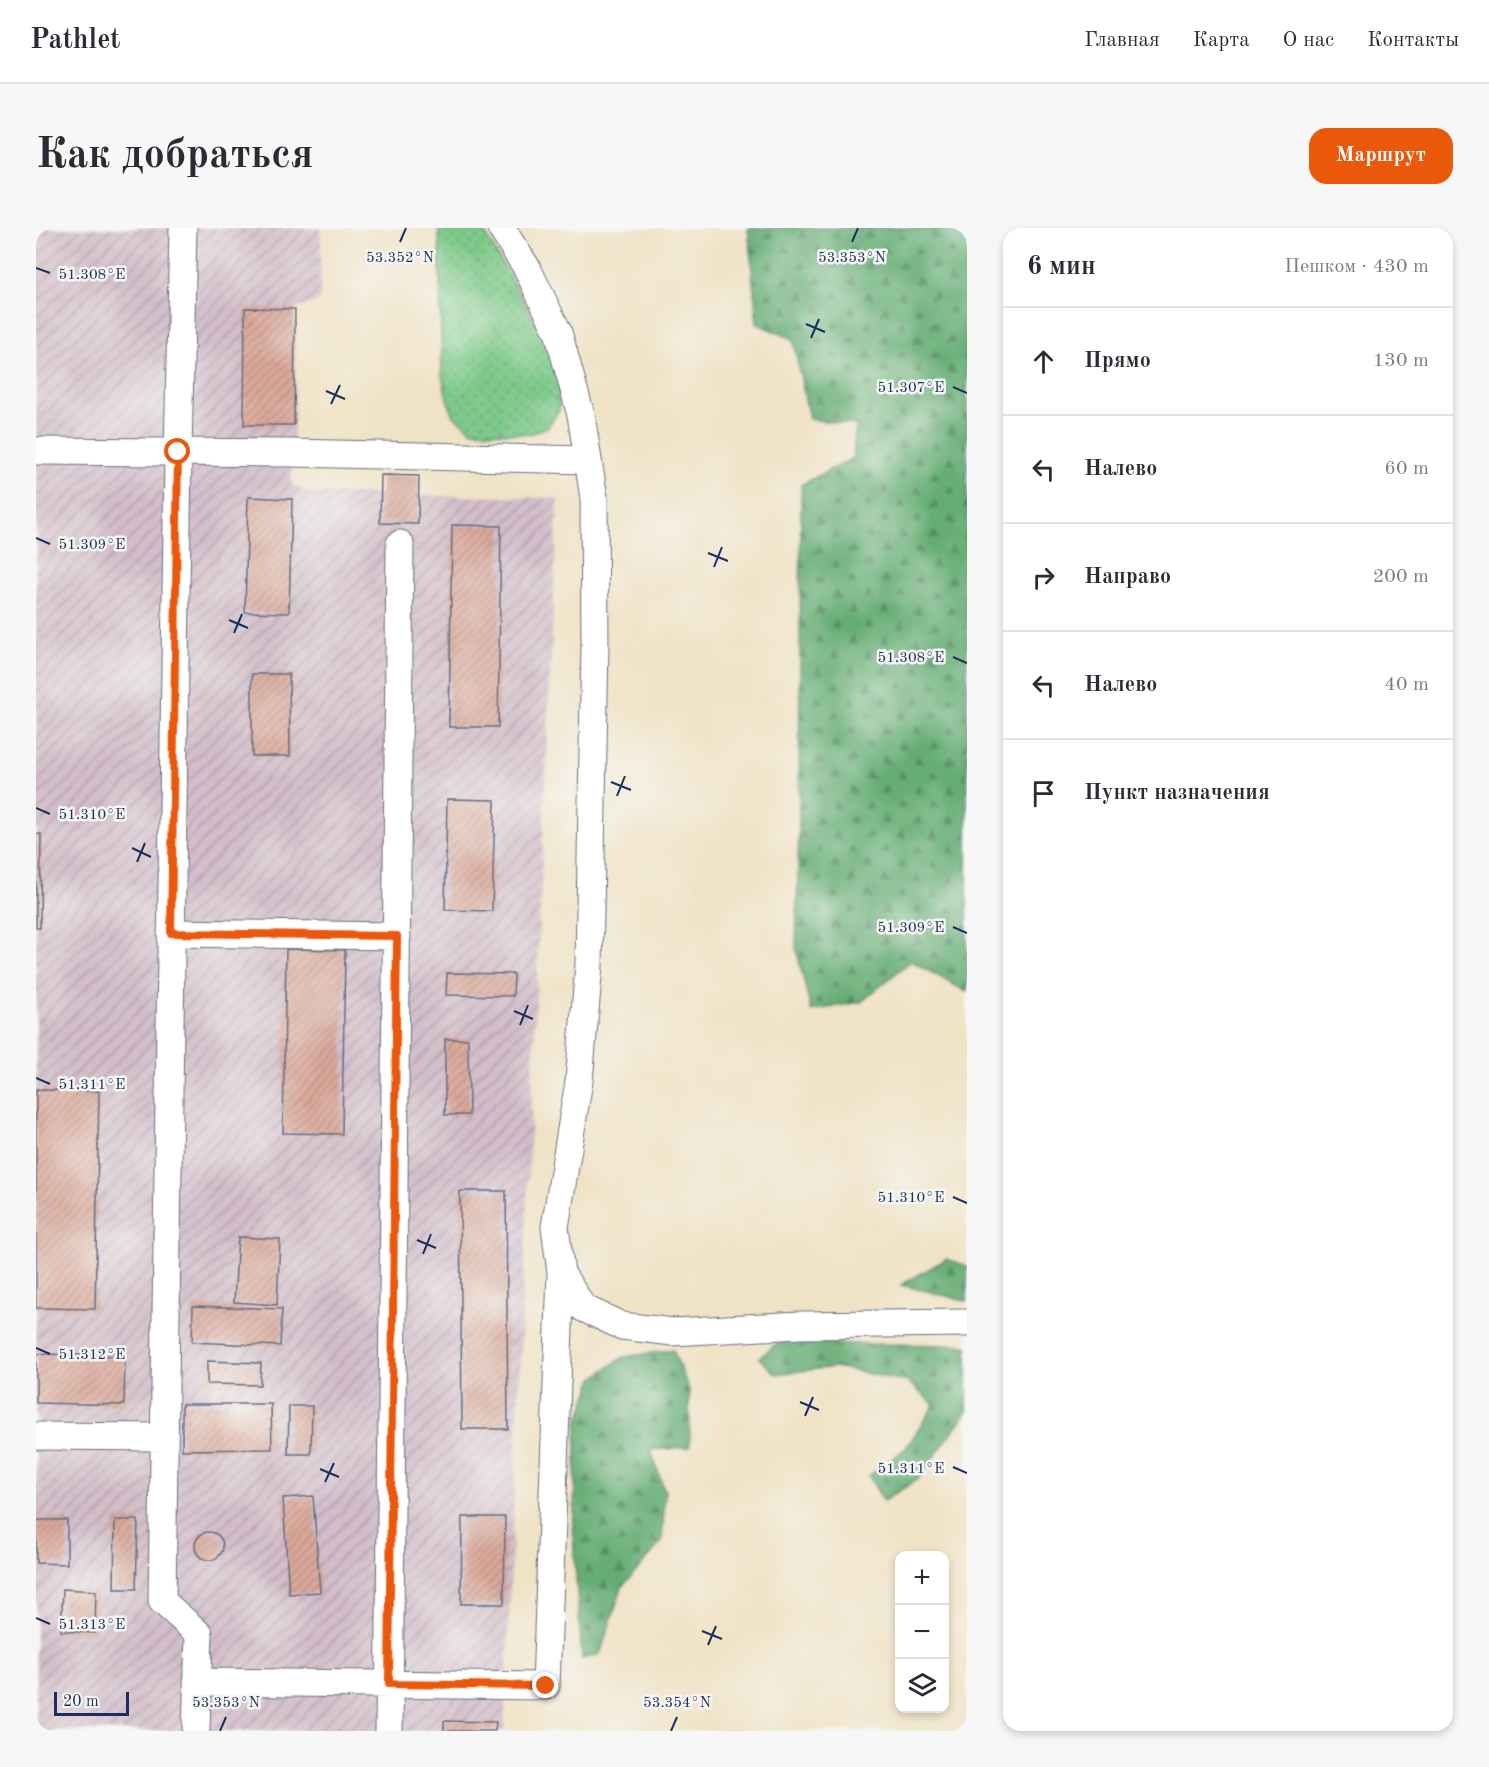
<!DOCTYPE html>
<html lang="ru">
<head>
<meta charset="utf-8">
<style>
	:root { --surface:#fff; --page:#f7f7f7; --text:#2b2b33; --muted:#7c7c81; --line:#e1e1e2; --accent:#ea580c }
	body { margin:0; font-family:"Old Standard TT",serif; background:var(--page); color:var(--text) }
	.controls { position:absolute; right:18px; bottom:18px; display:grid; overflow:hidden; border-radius:12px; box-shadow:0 3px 9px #0003 }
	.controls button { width:54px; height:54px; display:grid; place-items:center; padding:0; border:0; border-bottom:2px solid var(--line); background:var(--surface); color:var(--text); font:30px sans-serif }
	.scale { position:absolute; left:18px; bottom:15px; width:75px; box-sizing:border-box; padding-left:6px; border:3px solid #1b2f5e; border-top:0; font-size:16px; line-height:21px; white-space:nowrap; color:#1b2f5e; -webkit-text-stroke:4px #f6f6f2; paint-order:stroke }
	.stop { position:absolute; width:18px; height:18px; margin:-14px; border:4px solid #ea580c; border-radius:50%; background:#fff }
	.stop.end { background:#ea580c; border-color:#fff; box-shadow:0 2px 6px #0008 }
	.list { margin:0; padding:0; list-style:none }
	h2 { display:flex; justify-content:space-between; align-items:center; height:78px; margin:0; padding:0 24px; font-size:26px }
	h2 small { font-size:20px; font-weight:400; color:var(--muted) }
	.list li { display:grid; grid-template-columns:39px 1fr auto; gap:18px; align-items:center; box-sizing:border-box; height:108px; padding:0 24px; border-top:2px solid var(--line) }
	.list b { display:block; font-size:22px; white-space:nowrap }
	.list em { font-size:20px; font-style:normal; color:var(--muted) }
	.icon { flex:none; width:33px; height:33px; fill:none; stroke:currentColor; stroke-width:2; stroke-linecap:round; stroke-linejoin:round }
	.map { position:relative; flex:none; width:931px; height:1503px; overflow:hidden; border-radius:18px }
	header { display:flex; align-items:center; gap:36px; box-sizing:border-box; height:84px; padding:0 30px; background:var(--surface); border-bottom:2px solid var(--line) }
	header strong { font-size:28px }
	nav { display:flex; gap:33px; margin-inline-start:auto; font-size:21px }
	.intro { display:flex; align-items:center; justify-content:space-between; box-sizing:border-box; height:144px; padding:0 36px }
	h1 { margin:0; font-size:42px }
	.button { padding:15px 27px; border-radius:18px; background:var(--accent); color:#fff; font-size:21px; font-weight:700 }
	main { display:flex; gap:36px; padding:0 36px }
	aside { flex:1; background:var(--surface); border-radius:18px; box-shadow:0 3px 9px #0003 }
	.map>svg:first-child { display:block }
	.industrial { fill:url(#industrial-furrows) }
	.grass { fill:url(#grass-dots); stroke:#4c7c73; stroke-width:1.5 }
	.forest { fill:url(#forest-firs); stroke:#406e69; stroke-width:1.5 }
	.building { fill:url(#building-hatch) }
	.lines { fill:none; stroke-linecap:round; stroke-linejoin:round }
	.minor-casing { stroke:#666e82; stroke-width:29 }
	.minor { stroke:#fff; stroke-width:27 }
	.route { stroke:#ea580c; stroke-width:8 }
	.ticks { fill:none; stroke:#1b2f5e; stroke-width:2 }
	.ticks-label { font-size:15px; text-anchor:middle; fill:#1b2f5e; stroke:#f6f6f2; stroke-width:5; stroke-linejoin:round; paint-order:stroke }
</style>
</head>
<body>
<header>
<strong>Pathlet</strong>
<nav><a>Главная</a><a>Карта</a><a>О нас</a><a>Контакты</a></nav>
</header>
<div class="intro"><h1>Как добраться</h1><a class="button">Маршрут</a></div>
<main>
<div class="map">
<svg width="931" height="1503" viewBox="0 0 931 1503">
	<defs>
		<pattern id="industrial-furrows" width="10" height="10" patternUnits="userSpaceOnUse" patternTransform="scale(1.5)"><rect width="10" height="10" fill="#d2bdc8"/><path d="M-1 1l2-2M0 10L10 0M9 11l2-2" fill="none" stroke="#aa9aa6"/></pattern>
		<pattern id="grass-dots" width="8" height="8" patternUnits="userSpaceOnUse" patternTransform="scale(1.5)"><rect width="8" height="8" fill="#7dc988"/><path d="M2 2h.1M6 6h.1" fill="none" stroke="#66a472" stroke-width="1.8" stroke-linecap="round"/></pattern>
		<pattern id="forest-firs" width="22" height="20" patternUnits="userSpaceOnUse" patternTransform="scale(1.5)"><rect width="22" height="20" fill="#66ad74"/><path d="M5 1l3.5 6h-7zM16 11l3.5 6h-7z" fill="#538d62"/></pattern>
		<pattern id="building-hatch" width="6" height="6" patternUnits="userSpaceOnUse" patternTransform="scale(1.5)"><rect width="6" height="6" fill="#dba99a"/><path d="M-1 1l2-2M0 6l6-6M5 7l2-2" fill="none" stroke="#b18a81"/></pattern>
	</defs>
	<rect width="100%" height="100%" fill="#f6f6f2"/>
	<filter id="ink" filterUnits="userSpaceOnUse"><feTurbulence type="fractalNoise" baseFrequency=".0167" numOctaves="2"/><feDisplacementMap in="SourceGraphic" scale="12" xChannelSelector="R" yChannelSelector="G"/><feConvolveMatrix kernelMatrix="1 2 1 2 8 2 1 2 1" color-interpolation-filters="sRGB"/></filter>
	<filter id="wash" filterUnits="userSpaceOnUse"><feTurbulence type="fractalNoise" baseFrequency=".008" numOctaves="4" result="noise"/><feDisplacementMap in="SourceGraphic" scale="24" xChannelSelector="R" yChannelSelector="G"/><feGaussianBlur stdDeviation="1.35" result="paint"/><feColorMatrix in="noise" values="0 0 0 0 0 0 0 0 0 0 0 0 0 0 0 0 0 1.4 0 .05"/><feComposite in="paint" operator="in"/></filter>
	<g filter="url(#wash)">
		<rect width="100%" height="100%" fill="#f0e2c5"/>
		<path class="industrial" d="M0,0H285L284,72L259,81L258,197L255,256L274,265L522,270L468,1503H0Z"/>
		<path class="grass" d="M403,0H446L514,119L523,154V182L512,199L494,206L437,203L418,188L411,171L406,147Z"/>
		<path class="forest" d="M712,0H931V764L875,733L825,774L775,783L760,720L763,596L765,257L817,230L820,197L773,191L757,111L721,96Z
			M910,1031L931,1038V1073L865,1057Z
			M741,1115L931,1117V1184L882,1251L847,1273L833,1248L870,1220L898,1177L872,1154L800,1139L740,1146L723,1130Z
			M637,1122L653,1162L654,1219L615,1222L629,1264L626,1314L586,1359L564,1426L546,1431L537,1308L541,1196L558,1150L587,1129Z"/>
		<g id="blocks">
			<path class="building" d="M209,80L259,81L258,197H208Z
				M345,247L383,248L382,296L344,295Z
				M212,269L256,271L253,385L209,384Z
				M416,297L465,298L462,499H413Z
				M216,446H253L254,528H216Z
				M411,571L459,572L456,683L409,682Z
				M0,606H5L4,700H0Z
				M250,721L309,722L306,906L247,905Z
				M411,745L478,746L477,768L410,767Z
				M409,811H432L433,887H409Z
				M0,862L63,863L59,1081L0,1080Z
				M424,963H470L472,1201H426Z
				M202,1009L244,1011L241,1077L198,1074Z
				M157,1078L246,1081L244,1118L156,1114Z
				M0,1126L89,1128L88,1177L0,1175Z
				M171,1133L225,1135L224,1157L171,1156Z
				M146,1176H235L236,1221L146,1222Z
				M253,1178H276L275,1226H252Z
				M277,1268L284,1364L253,1366L247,1270Z
				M426,1289H469L468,1376H425Z
				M0,1292H31V1336L0,1335Z
				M79,1292H102L100,1361H78Z
				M159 1318a14 14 0 1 1 28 0a14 14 0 1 1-28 0Z
				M27,1361L60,1363L59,1405L25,1403Z
				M408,1493L460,1494L459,1503H408Z"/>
		</g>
	</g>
	<g filter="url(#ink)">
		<use href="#blocks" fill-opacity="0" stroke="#666e82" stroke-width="1.5"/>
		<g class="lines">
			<g class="minor-casing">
				<path id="minor" d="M147,0L142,224L126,1373L163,1406L160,1503
					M465,0L491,40L522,104L545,187L558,270L559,415L553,737L543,853L519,999L525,1045L547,1080L586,1098L637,1104L764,1097L931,1095
					M0,223L256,225L552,232
					M135,705L361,708
					M0,1208L128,1209
					M161,1454L510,1458L525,1045
					M353,1503L364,316"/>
			</g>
			<use href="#minor" class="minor"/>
		</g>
	</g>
	<g class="lines" filter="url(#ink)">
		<path class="route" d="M142,224L135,705L361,708L353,1456L510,1458"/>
	</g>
	<path class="ticks" d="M364,14L370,0M816,14L822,0M0,40L14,45M770,96L789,104M775,110L783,91M917,159L931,165M290,163L309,171M295,176L304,157M0,310L14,316M672,325L692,333M678,339L686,319M193,392L212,400M198,405L206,386M917,429L931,435M575,554L595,562M581,568L589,548M0,580L14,586M96,620L115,629M101,634L109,615M917,699L931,705M478,783L497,791M484,797L492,777M0,850L14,856M917,969L931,975M381,1012L400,1020M387,1026L395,1006M0,1120L14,1126M764,1174L783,1182M769,1188L777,1169M917,1239L931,1245M284,1241L303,1249M289,1254L298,1235M0,1390L14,1396M666,1403L686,1411M672,1417L680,1398M184,1503L190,1489M635,1503L641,1489"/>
	<g class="ticks-label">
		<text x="364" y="34">53.352°N</text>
		<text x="816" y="34">53.353°N</text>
		<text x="56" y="51">51.308°E</text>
		<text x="875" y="164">51.307°E</text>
		<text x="56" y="321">51.309°E</text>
		<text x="875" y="434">51.308°E</text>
		<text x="56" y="591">51.310°E</text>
		<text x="875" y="704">51.309°E</text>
		<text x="56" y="861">51.311°E</text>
		<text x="875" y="974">51.310°E</text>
		<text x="56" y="1131">51.312°E</text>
		<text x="875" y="1245">51.311°E</text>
		<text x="56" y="1401">51.313°E</text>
		<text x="190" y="1479">53.353°N</text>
		<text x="641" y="1479">53.354°N</text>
	</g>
</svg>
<div class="controls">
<button>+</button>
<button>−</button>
<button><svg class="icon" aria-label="layers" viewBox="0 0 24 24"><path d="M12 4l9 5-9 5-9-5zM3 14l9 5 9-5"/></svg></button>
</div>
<div class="scale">20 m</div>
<div class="stop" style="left:142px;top:224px"></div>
<div class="stop end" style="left:510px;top:1458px"></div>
</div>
<aside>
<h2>6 мин<small>Пешком · 430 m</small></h2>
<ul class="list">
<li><svg class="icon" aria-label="ahead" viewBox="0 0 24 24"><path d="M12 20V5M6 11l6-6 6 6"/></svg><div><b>Прямо</b></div><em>130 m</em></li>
<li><svg class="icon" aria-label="left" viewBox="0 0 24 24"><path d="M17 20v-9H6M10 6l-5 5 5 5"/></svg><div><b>Налево</b></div><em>60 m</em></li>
<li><svg class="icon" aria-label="right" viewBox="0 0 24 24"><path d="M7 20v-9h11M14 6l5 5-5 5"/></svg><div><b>Направо</b></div><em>200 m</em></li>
<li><svg class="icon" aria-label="left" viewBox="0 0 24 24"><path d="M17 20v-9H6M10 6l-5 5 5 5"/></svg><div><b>Налево</b></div><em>40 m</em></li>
<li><svg class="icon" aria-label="arrive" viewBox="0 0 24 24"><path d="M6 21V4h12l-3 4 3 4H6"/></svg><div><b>Пункт назначения</b></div></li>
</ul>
</aside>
</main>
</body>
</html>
